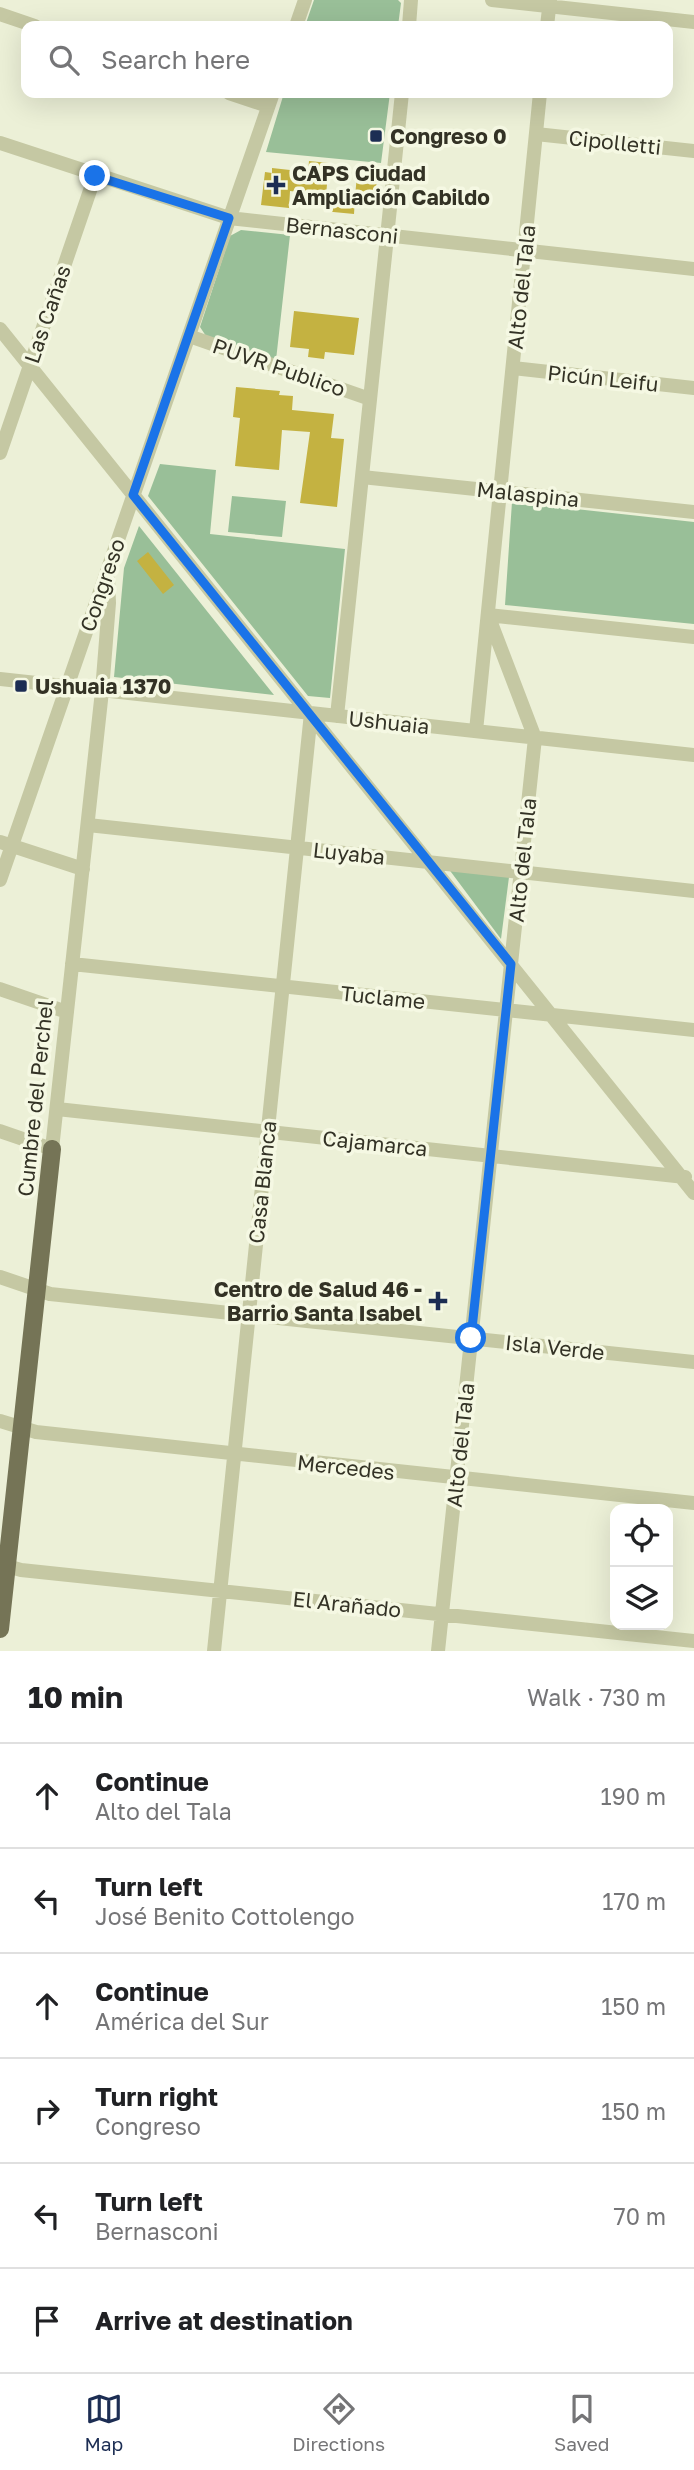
<!DOCTYPE html>
<html lang="en">
<head>
<meta charset="utf-8">
<style>
	:root { --surface:#fff; --page:#f6f6f6; --text:#202124; --muted:#757577; --line:#e0e0e0; --accent:#1c2d53 }
	body { margin:0; font-family:"Golos Text",sans-serif; background:var(--page); color:var(--text) }
	.controls { position:absolute; right:21px; bottom:21px; display:grid; overflow:hidden; border-radius:14px; box-shadow:0 7px 28px #0002 }
	.controls button { width:63px; height:63px; display:grid; place-items:center; padding:0; border:0; border-bottom:2px solid var(--line); background:var(--surface); color:var(--text); font:35px sans-serif }
	.stop { position:absolute; width:21px; height:21px; margin:-16px; border:5px solid #1a73e8; border-radius:50%; background:#fff }
	.stop.end { background:#1a73e8; border-color:#fff; box-shadow:0 2px 7px #0008 }
	.list { margin:0; padding:0; list-style:none }
	h2 { display:flex; justify-content:space-between; align-items:center; height:91px; margin:0; padding:0 28px; font-size:30px }
	h2 small { font-size:23px; font-weight:400; color:var(--muted) }
	.list li { display:grid; grid-template-columns:46px 1fr auto; gap:21px; align-items:center; box-sizing:border-box; height:105px; padding:0 28px; border-top:2px solid var(--line) }
	.list b { display:block; font-size:26px; white-space:nowrap }
	.list p { margin:0; font-size:23px; white-space:nowrap; color:var(--muted) }
	.list em { font-size:23px; font-style:normal; color:var(--muted) }
	.icon { flex:none; width:38px; height:38px; fill:none; stroke:currentColor; stroke-width:2; stroke-linecap:round; stroke-linejoin:round }
	.map { position:relative; flex:none; width:694px; height:1651px; overflow:hidden }
	.search { position:absolute; background:var(--surface); box-shadow:0 7px 28px #0002; left:21px; right:21px; top:21px; height:77px; display:flex; align-items:center; gap:18px; box-sizing:border-box; padding:0 24px; border-radius:14px; color:var(--muted); font-size:26px }
	.sheet { height:721px; background:var(--surface) }
	nav { display:flex; justify-content:space-around; align-items:center; box-sizing:border-box; height:98px; border-top:2px solid var(--line); background:var(--surface); font-size:19px; color:var(--muted) }
	nav a { display:grid; justify-items:center; gap:4px }
	nav .on { color:var(--accent) }
	.map>svg:first-child { display:block }
	.green { fill:#99bf98 }
	.building { fill:#c4b241 }
	.lines { fill:none; stroke-linecap:round; stroke-linejoin:round }
	.minor { stroke:#c5c8a3; stroke-width:14 }
	.major { stroke:#757456; stroke-width:18 }
	.route { stroke:#1a73e8; stroke-width:9 }
	.poi-dot { fill:#1c2d53; stroke:#f5f8e3; stroke-width:2.5 }
	.labels { text-anchor:middle; dominant-baseline:central; stroke-width:7; stroke-linejoin:round; paint-order:stroke }
	.poi-label { font-size:21px; font-weight:bold; fill:#333225; stroke:#f5f8e3; text-anchor:start }
	.street-label { font-size:21px; fill:#333225; stroke:#f5f8e3 }
</style>
</head>
<body>
<div class="map">
<svg width="694" height="1651" viewBox="0 0 694 1651">
	<rect width="100%" height="100%" fill="#ecf0d7"/>
	<path class="green" d="M314,0H398L401,3L398,26H305Z
		M284,93H390L381,163L266,152Z
		M241,230L290,235L276,360L206,336L200,327L230,236Z
		M160,464L216,470L210,534L345,549L330,698L308,696L148,496Z
		M232,496L286,501L282,537L228,532Z
		M512,502L694,522V624L505,605Z
		M139,526L274,695L114,677L124,568Z
		M448,868L509,877L501,939Z"/>
	<path class="building" d="M309,161L329,163L326,195L290,191L289,208L261,205L265,172L272,173V168L308,172Z
		M358,166L378,168L375,198L355,196Z
		M325,195L355,198L354,214L323,211Z
		M294,311L359,318L354,355L325,352L324,359L308,357L309,349L290,347Z
		M236,387L280,391L279,395L293,396L292,410L334,414L331,438L344,439L337,507L300,503L310,432L282,430L279,470L235,466L240,418L233,417Z
		M148,552L174,585L163,594L137,561Z"/>
	<g class="lines">
		<path class="minor" d="M492,0L694,22
			M0,14L35,26
			M296,26L305,0
			M409,26L411,0
			M547,26L550,0
			M229,93L268,106
			M536,134L694,151
			M0,143L229,218L694,269
			M0,329L694,1193
			M189,336L370,399
			M513,368L694,388
			M0,453L95,176
			M362,477L694,512
			M0,679L694,755
			M337,716L402,93
			M476,731L540,93
			M88,825L694,891
			M0,842L83,869
			M0,880L273,93
			M72,964L694,1030
			M0,989L67,1012
			M57,1109L685,1177
			M0,1131L52,1149L102,691L109,603L108,579
			M0,1277L50,1294L694,1362
			M0,1421L36,1432L694,1503
			M0,1564L21,1570L694,1641
			M214,1651L311,713
			M438,1651L535,738L488,615L694,637"/>
		<path class="major" d="M0,1629L52,1149"/>
	</g>
	<g class="lines">
		<path class="route" d="M95,176L229,218L133,495L511,964L471,1338"/>
	</g>
	<g class="poi-dot">
		<rect x="369" y="129" width="14" height="14" rx="3.5"/>
		<path d="M272.5 174.5h7v7h7v7h-7v7h-7v-7h-7v-7h7z"/>
		<rect x="14" y="679" width="14" height="14" rx="3.5"/>
		<path d="M434.5 1290.5h7v7h7v7h-7v7h-7v-7h-7v-7h7z"/>
	</g>
	<g class="labels">
		<g class="poi-label">
			<text x="390" y="136">Congreso 0</text>
			<text x="292" y="173">CAPS Ciudad<tspan x="292" dy="24">Ampliación Cabildo</tspan></text>
			<text x="35" y="686">Ushuaia 1370</text>
			<text x="422" y="1289" text-anchor="end">Centro de Salud 46 -<tspan x="422" dy="24">Barrio Santa Isabel</tspan></text>
		</g>
		<g class="street-label">
			<text transform="translate(615 142) rotate(6)">Cipolletti</text>
			<text transform="translate(342 230) rotate(6)">Bernasconi</text>
			<text transform="translate(521 287) rotate(-84)">Alto del Tala</text>
			<text transform="translate(47 314) rotate(-71)">Las Cañas</text>
			<text transform="translate(279 367) rotate(19)">PUVR Publico</text>
			<text transform="translate(603 378) rotate(6)">Picún Leifu</text>
			<text transform="translate(528 494) rotate(6)">Malaspina</text>
			<text transform="translate(102 585) rotate(-71)">Congreso</text>
			<text transform="translate(389 722) rotate(6)">Ushuaia</text>
			<text transform="translate(349 853) rotate(6)">Luyaba</text>
			<text transform="translate(522 860) rotate(-84)">Alto del Tala</text>
			<text transform="translate(383 997) rotate(6)">Tuclame</text>
			<text transform="translate(35 1098) rotate(-84)">Cumbre del Perchel</text>
			<text transform="translate(375 1143) rotate(6)">Cajamarca</text>
			<text transform="translate(262 1182) rotate(-84)">Casa Blanca</text>
			<text transform="translate(555 1347) rotate(6)">Isla Verde</text>
			<text transform="translate(460 1445) rotate(-84)">Alto del Tala</text>
			<text transform="translate(346 1467) rotate(6)">Mercedes</text>
			<text transform="translate(347 1604) rotate(6)">El Arañado</text>
		</g>
	</g>
</svg>
<div class="controls">
<button><svg class="icon" aria-label="locate" viewBox="0 0 24 24"><circle cx="12" cy="12" r="6"/><path d="M12 2v4M12 18v4M2 12h4M18 12h4"/></svg></button>
<button><svg class="icon" aria-label="layers" viewBox="0 0 24 24"><path d="M12 4l9 5-9 5-9-5zM3 14l9 5 9-5"/></svg></button>
</div>
<div class="stop" style="left:471px;top:1338px"></div>
<div class="stop end" style="left:95px;top:176px"></div>
<div class="search"><svg class="icon" aria-label="search" viewBox="0 0 24 24"><circle cx="10" cy="10" r="6"/><path d="M15 15l6 6"/></svg>Search here</div>
</div>
<section class="sheet">
<h2>10 min<small>Walk · 730 m</small></h2>
<ul class="list">
<li><svg class="icon" aria-label="ahead" viewBox="0 0 24 24"><path d="M12 20V5M6 11l6-6 6 6"/></svg><div><b>Continue</b><p>Alto del Tala</p></div><em>190 m</em></li>
<li><svg class="icon" aria-label="left" viewBox="0 0 24 24"><path d="M17 20v-9H6M10 6l-5 5 5 5"/></svg><div><b>Turn left</b><p>José Benito Cottolengo</p></div><em>170 m</em></li>
<li><svg class="icon" aria-label="ahead" viewBox="0 0 24 24"><path d="M12 20V5M6 11l6-6 6 6"/></svg><div><b>Continue</b><p>América del Sur</p></div><em>150 m</em></li>
<li><svg class="icon" aria-label="right" viewBox="0 0 24 24"><path d="M7 20v-9h11M14 6l5 5-5 5"/></svg><div><b>Turn right</b><p>Congreso</p></div><em>150 m</em></li>
<li><svg class="icon" aria-label="left" viewBox="0 0 24 24"><path d="M17 20v-9H6M10 6l-5 5 5 5"/></svg><div><b>Turn left</b><p>Bernasconi</p></div><em>70 m</em></li>
<li><svg class="icon" aria-label="arrive" viewBox="0 0 24 24"><path d="M6 21V4h12l-3 4 3 4H6"/></svg><div><b>Arrive at destination</b></div></li>
</ul>
</section>
<nav>
<a class="on"><svg class="icon" aria-label="map" viewBox="0 0 24 24"><path d="M3 6l6-2 6 2 6-2v14l-6 2-6-2-6 2zM9 4v14M15 6v14"/></svg>Map</a>
<a><svg class="icon" aria-label="directions" viewBox="0 0 24 24"><path d="M12 3l9 9-9 9-9-9zM9 14v-3h6M13 9l2 2-2 2"/></svg>Directions</a>
<a><svg class="icon" aria-label="saved" viewBox="0 0 24 24"><path d="M7 4h10v16l-5-4-5 4z"/></svg>Saved</a>
</nav>
</body>
</html>
